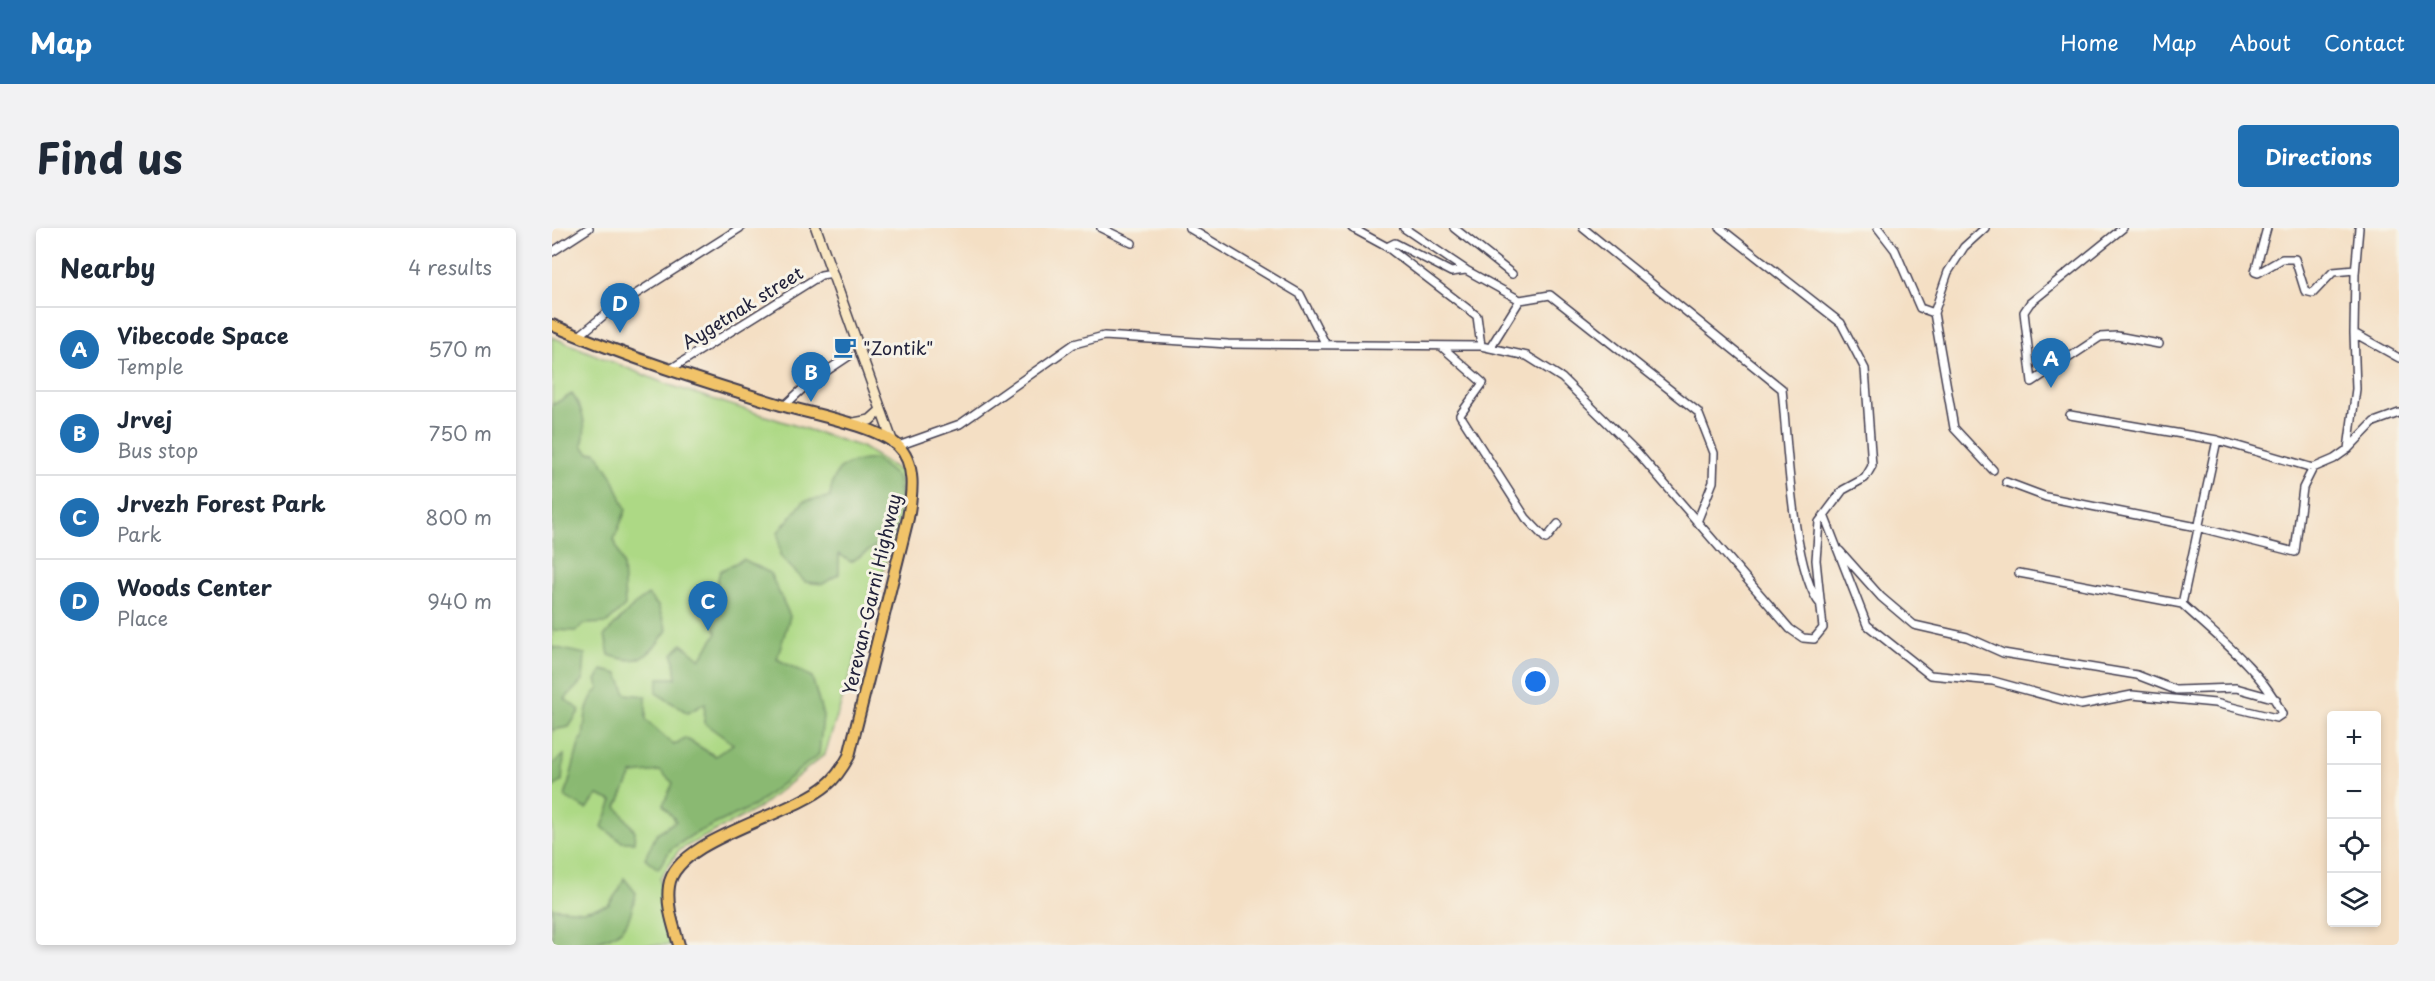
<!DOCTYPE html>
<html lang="en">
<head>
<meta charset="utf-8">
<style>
	:root { --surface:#fff; --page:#f2f2f3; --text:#1f2937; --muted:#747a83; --line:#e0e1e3; --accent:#1f6fb2 }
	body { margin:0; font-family:"Playpen Sans",sans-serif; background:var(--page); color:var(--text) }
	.controls { position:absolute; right:18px; bottom:18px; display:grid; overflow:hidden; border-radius:6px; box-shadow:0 3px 9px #0003 }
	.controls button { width:54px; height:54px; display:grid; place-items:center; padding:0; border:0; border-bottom:2px solid var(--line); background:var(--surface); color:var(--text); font:30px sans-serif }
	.you { position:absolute; left:984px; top:454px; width:21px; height:21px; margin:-15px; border:4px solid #fff; border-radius:50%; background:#1a73e8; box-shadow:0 0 0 9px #1a73e833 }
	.badge { display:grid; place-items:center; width:39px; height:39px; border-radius:50%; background:var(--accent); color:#fff; font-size:20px; font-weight:700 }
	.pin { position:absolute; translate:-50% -50px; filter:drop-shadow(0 2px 3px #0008) }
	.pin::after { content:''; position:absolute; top:32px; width:21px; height:18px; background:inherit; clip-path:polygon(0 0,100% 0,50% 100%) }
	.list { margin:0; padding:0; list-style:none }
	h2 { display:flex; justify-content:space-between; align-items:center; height:78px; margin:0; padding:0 24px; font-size:26px }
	h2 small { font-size:20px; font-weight:400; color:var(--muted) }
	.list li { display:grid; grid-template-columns:39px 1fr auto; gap:18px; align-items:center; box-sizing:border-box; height:84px; padding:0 24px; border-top:2px solid var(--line) }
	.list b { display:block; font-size:22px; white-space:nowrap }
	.list p { margin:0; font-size:20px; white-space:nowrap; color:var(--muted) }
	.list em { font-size:20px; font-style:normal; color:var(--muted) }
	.icon { flex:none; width:33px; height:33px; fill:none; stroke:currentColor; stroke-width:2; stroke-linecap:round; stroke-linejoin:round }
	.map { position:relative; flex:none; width:1847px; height:717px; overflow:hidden; border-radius:6px }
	header { display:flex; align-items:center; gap:36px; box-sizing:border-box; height:84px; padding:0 30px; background:var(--accent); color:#fff }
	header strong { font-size:28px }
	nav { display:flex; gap:33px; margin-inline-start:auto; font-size:21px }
	.intro { display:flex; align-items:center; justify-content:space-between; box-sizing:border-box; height:144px; padding:0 36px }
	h1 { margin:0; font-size:42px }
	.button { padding:15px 27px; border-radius:6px; background:var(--accent); color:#fff; font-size:21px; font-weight:700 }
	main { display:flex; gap:36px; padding:0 36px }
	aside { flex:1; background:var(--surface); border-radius:6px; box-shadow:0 3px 9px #0003 }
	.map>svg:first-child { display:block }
	.green { fill:#add985; stroke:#687e60; stroke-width:1.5 }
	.forest { fill:#8ab972; stroke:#566e56; stroke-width:1.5 }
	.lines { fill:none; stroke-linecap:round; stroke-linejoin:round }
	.minor-casing { stroke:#423e50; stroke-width:10 }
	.secondary-casing { stroke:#423e50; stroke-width:12 }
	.primary-casing { stroke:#423e50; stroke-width:14 }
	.minor { stroke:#fff; stroke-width:7 }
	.secondary { stroke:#f9e7c3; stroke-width:9 }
	.primary { stroke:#f1c369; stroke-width:10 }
	.labels { text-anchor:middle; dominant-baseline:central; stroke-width:6; stroke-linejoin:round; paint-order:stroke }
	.street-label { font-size:18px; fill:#22223b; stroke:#f7f3e8 }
	.poi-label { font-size:18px; fill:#22223b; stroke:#f7f3e8; text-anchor:start }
</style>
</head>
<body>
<header>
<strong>Map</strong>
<nav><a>Home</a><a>Map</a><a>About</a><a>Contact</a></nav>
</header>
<div class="intro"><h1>Find us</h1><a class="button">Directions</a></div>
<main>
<aside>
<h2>Nearby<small>4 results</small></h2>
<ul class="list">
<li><span class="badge">A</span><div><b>Vibecode Space</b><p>Temple</p></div><em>570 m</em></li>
<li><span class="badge">B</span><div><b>Jrvej</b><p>Bus stop</p></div><em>750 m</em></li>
<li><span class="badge">C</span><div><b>Jrvezh Forest Park</b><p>Park</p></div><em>800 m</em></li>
<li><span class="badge">D</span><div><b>Woods Center</b><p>Place</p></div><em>940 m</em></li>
</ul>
</aside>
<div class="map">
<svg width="1847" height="717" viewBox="0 0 1847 717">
	<rect width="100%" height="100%" fill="#f7f3e8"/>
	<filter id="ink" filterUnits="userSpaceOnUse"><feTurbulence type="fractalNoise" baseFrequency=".0167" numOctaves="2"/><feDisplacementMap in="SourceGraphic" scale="12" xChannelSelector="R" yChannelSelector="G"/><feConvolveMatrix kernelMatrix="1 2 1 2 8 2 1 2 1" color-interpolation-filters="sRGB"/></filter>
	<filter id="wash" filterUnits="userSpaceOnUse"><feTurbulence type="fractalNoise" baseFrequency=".008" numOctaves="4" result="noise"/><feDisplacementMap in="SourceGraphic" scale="24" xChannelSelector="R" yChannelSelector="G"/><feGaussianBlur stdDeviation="1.35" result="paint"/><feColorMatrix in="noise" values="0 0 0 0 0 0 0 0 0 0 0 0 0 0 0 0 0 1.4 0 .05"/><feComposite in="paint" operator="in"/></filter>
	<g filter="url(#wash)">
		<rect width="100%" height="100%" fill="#f4dfc4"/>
		<path class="green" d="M0,109L114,156L310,219L349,244L351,280L273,526L205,581L127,622L108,650L113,701L119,717H0Z"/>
		<path class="forest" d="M20,166C31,181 36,200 30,217L37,225L44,224L60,248L74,282L62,311L71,336L73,378L55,395L32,396L24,403L0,402V177Z
			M323,231L345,249L349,272L333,312L299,334L287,326V346L271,356L253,354L228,328L226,304L252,273L278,269C281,237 294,234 323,231Z
			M191,331L218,345L238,388L225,431L260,449L271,488L267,526L202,578L142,606L119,621L106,641L93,630L105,605L124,593L111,577L121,555L108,543L80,546L65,579L83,603L82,614H70L50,599L60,573L46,567L34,581L13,569L28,512L31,510C33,494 33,471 47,461L44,452L50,442L66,446L74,466L94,468V492L122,517L133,510L163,528L181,516L152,495L153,475L136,485L104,465L107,450H124L121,426L130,416L148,431L165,405L157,388L168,343Z
			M96,367L106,378L115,402C97,428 89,439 57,427L53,407L82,377Z
			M0,419L33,426L31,452L13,471L28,482L17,499L0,502Z
			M12,527L10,553L0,560V537Z
			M72,650L84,665C82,674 79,688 74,696C62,716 20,717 0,717V680L31,683L56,677L67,662Z"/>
	</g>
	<g filter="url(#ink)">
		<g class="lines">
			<g class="minor-casing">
				<path id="minor" d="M549,0L580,15
					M637,0L748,66L773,115
					M800,0L835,19L925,88L929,118
					M902,0L960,46
					M1031,0L1230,161C1235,208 1240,345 1269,377
					M1326,0L1343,22L1368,80L1382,85
					M1433,0L1412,19L1396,44L1382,85L1402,200L1441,242
					M1571,0L1478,75L1472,84L1480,154L1548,109L1565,108L1607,116
					M1715,0L1703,44L1706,45L1730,31H1743L1753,63L1761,65L1781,44L1803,42
					M1807,0L1803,46L1802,105L1847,130
					M835,19L843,15L899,44L914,42L852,0
					M0,24L37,0
					M914,42L968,72L938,120
					M968,72L998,67L1146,184L1162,225L1161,254L1145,294
					M27,108L57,83L188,0
					M889,118L931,155L908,187L974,290L994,311L1006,296
					M117,142L269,47L281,45
					M232,178L258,154L297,128
					M1518,187L1665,212L1761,240
					M346,218L408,196L522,116L552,108L676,116L929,118L975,128L1010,150L1085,224L1238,401L1251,410L1262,411L1271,400L1264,332L1267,294L1291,262L1313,250L1320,238L1313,141L1289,95L1168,0
					M1796,221L1804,161L1802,105
					M1454,254L1494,269L1645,299L1743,324L1751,260L1761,240L1782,231L1796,221L1822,194L1847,185
					M1272,287L1315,397L1378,447L1441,453L1529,477L1580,467L1663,475L1724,490L1730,486C1713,445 1662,406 1630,376L1665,212
					M1288,323L1329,369L1362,397L1415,409L1451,425L1585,447L1624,462L1684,460L1724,471
					M1467,345L1630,376"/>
			</g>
			<g class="secondary-casing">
				<path id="secondary" d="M264,0L341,215
					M302,195L318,192L328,183"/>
			</g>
			<g class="primary-casing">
				<path id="primary" d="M0,97C74,129 151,153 229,177C259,186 322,197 345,217C365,235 360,267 356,290L297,528C291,539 285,549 275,557C239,588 123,611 117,658C114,678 122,699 127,717"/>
			</g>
			<use href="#minor" class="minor"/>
			<use href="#secondary" class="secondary"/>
			<use href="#primary" class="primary"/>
		</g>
	</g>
	<defs>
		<g id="cafe-bare" transform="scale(1.8)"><path d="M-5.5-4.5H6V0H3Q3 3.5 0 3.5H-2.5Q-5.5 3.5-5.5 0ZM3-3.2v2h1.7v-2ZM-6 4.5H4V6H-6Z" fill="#1f6fb2" stroke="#f7f3e8" stroke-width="2.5" paint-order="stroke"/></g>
	</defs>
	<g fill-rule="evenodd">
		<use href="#cafe-bare" x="293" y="119"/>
	</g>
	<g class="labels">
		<g class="street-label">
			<text transform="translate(190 79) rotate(-32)">Aygetnak street</text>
			<text transform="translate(319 366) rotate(-77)">Yerevan-Garni Highway</text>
		</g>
		<g class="poi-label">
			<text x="311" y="119">"Zontik"</text>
		</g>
	</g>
</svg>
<div class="controls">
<button>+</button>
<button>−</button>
<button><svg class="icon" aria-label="locate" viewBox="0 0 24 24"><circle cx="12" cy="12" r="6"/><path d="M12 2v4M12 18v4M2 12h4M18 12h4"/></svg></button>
<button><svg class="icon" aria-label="layers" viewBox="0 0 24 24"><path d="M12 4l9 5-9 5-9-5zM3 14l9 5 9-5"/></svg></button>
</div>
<div class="you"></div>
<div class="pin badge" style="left:1499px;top:160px">A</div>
<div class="pin badge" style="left:259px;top:174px">B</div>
<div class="pin badge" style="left:156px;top:403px">C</div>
<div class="pin badge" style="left:68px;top:105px">D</div>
</div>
</main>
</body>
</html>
